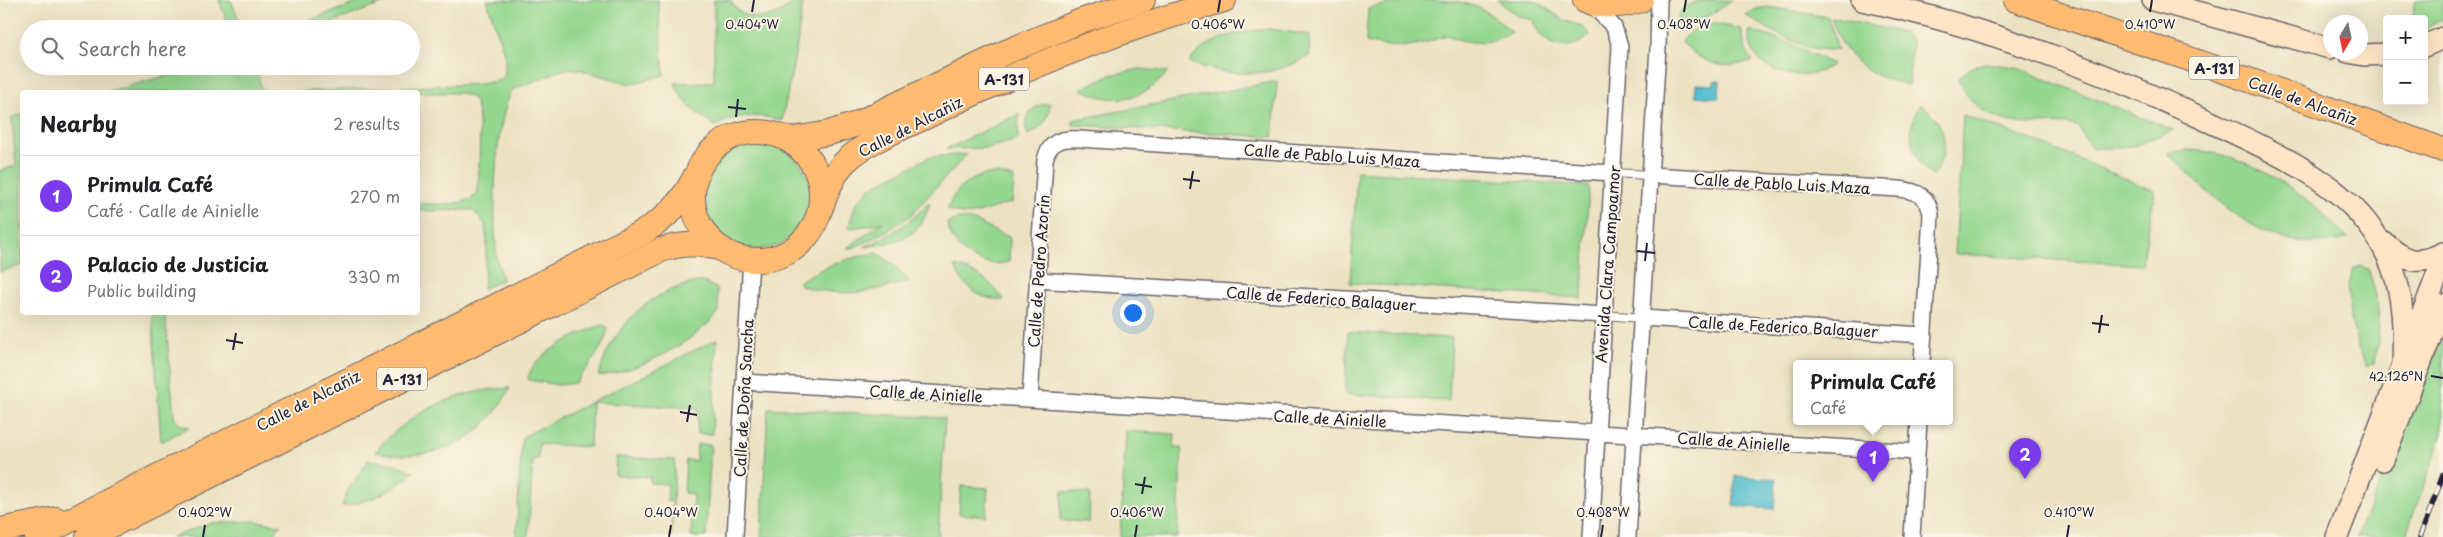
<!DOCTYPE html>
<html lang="en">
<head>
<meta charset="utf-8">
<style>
	:root { --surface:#fff; --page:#f6f6f6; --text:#202124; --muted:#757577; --line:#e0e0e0; --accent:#7c3aed }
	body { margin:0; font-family:"Playpen Sans",sans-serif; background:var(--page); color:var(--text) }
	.controls { position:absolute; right:15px; top:15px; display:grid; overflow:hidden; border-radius:5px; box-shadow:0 5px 20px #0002 }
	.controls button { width:45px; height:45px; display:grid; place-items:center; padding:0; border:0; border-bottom:1px solid var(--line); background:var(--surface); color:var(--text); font:25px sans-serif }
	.compass { position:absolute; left:2323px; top:15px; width:45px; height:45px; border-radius:50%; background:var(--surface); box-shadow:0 5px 20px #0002; rotate:189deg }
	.you { position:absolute; left:1132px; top:312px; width:18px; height:18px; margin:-12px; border:4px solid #fff; border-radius:50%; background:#1a73e8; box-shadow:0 0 0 8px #1a73e833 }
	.badge { display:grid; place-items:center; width:32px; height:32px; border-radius:50%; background:var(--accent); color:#fff; font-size:16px; font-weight:700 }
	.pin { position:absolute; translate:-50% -41px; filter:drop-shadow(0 1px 2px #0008) }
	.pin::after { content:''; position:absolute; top:26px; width:18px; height:15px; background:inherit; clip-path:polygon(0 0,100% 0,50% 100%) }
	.popup { position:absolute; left:1793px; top:360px; width:160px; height:65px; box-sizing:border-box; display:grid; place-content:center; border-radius:5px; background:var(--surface); filter:drop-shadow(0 1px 4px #0005); font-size:16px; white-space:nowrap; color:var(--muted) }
	.popup b { font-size:19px; color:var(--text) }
	.popup::after { content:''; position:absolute; left:50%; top:100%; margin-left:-10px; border:10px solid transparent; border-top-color:var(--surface) }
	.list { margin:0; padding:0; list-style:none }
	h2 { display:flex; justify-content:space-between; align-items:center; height:65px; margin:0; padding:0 20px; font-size:21px }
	h2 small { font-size:16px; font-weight:400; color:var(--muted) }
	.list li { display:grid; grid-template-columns:32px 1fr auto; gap:15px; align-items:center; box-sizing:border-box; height:80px; padding:0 20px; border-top:1px solid var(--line) }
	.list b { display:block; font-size:19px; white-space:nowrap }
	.list p { margin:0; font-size:16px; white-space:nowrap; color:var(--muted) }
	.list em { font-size:16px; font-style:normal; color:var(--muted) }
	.icon { flex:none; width:28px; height:28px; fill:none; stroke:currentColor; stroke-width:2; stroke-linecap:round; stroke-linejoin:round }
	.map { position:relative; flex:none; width:2443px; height:537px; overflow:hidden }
	.search { position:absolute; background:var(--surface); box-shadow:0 5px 20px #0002; left:20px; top:20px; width:400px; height:55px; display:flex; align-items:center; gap:12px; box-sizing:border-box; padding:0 18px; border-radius:28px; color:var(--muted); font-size:19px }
	.panel { position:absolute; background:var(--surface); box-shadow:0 5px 20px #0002; left:20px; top:90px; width:400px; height:225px; border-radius:5px }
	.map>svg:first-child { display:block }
	.green { fill:#94d78f; stroke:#5b7c65 }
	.water { fill:#53bfce; stroke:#3a7084 }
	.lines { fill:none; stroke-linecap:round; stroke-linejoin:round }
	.lane-casing { stroke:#69656a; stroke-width:10 }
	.street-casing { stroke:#69656a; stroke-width:18 }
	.secondary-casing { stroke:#69656a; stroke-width:24 }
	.primary-casing { stroke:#69656a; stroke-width:26 }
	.lane { stroke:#fff; stroke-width:8 }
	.street { stroke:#fff; stroke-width:15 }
	.secondary { stroke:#ffe4c6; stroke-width:21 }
	.primary { stroke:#ffbb71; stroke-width:24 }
	.rail-casing { stroke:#22223b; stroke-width:5.5 }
	.rail { stroke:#fcf5e5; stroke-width:4; stroke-dasharray:11; stroke-linecap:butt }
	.ticks { fill:none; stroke:#22223b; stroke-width:2 }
	.labels { text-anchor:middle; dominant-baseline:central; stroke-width:4; stroke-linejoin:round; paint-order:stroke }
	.shield { fill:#fcf5e5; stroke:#63616e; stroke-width:1 }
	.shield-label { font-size:14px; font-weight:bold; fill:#22223b }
	.street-label { font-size:15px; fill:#22223b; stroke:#fcf5e5 }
	.ticks-label { font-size:12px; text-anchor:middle; fill:#22223b; stroke:#fcf5e5; stroke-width:4; stroke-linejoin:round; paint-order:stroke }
</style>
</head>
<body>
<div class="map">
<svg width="2443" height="537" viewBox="0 0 2443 537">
	<rect width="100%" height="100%" fill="#fcf5e5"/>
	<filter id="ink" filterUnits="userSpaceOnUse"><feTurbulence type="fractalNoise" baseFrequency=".02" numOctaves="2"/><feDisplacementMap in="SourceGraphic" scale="10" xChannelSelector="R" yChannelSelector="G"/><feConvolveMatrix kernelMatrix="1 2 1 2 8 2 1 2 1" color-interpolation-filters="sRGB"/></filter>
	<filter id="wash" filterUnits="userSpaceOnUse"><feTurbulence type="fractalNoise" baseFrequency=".0096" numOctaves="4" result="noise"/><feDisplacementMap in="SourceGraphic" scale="20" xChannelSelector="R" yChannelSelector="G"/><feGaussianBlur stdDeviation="1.12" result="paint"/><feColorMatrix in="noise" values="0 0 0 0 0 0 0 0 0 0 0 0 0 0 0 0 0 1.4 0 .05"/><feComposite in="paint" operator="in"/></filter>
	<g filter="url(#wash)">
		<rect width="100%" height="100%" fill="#ece2c2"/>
		<path class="green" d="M219,0H231L240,23L245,29H230Z
			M365,0H392L315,29H286Z
			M487,0H658L664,75L631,84L581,70L567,68L512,90C494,126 493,208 496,249C496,259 500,270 502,280L483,289L487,242L485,224L473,210L418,211V204C436,203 465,208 478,193C478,175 484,109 472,98C469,96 464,94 461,93L289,92L480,84L497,81L505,75V56Z
			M714,0H730C733,4 736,10 740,12C756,23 784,17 793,0H803L797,45L782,121C759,114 737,114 716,126C698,115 683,104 675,83L714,82Z
			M1413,0C1460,0 1478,0 1512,32C1490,45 1470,45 1446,35C1419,47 1395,50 1366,42L1368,8Z
			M1497,0H1534L1565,21L1582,26L1590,35C1569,55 1541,47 1533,20L1516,15Z
			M1709,0H1732L1707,17L1677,26C1677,5 1691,3 1709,0Z
			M2416,0H2443V19L2424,29V19H2412Z
			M1768,7L1828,17L1838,49C1807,55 1771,30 1745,15L1756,9Z
			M1831,17L1904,33L1912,41L1909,85C1869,78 1842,57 1831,17Z
			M1711,23L1741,29L1746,50L1753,61C1747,62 1741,64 1734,65C1714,68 1695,57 1682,42C1689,31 1698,25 1711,23Z
			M1270,29L1310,35L1309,56C1271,78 1230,78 1189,62C1208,37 1240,31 1270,29Z
			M1749,30L1784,41L1833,64C1804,87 1746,73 1749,30Z
			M1985,63L2015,67L2173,130L2134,146L2092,149L2078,126C2064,122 2051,124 2036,124C2000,124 1974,113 1958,79L1970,68Z
			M205,66H256L262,92H105Z
			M1140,69L1168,72C1145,100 1113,106 1081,89L1109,75Z
			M1277,81L1273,137L1073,125V120Z
			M1050,104C1049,119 1042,129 1028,135C1020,118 1033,103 1050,104Z
			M1920,104C1947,121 1952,152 1932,176C1910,157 1905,130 1920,104Z
			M22,114V265L0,272V170L16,166L12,117Z
			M1019,114L1018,139L1014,141L987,148L946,149Z
			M1963,115L2037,142L2155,191L2142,265L1955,254Z
			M705 196a53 53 0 1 1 106 0a53 53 0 1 1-106 0Z
			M2186,150C2249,150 2305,195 2348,238C2273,261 2216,201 2167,153Z
			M967,154L909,217L886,232L853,248H847L883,222L867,226L848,228L856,204L870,188L929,157Z
			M1357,171L1589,186L1582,298L1350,283Z
			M987,174H998L1014,178L1012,203C989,206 971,223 948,209C954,189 968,180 987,174Z
			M930,202C921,239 897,242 864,247C890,236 911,222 930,202Z
			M958,219C980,218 990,232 1010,237L1009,262C980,269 953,252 947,223Z
			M877,253L894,265L909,281C879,290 852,297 820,290C812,289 804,288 798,282C823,267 848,257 877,253Z
			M955,266C975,271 992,282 1004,300C980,300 963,288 955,266Z
			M2360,266L2368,269C2380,301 2381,329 2375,363L2366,367C2354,333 2342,305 2353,269Z
			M697,282H704L717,289L719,312C693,343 638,372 598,376C614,326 645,293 697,282Z
			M152,313H165L174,417L179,424L190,427L161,442Z
			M603,325L607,327C609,343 585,370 575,383L559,385L528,380C530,354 581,332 603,325Z
			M1348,332L1452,338L1449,401L1345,394Z
			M2443,337V434L2405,537H2357Z
			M717,339L712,434H697L698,408L592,402L590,447L539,444L538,459L533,460L528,537H516L522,437Z
			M510,388C485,441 432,464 375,452C410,411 456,390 510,388Z
			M768,408L945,418L938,537H761Z
			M1126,431L1175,434L1174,447L1182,448L1177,537H1120Z
			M697,444L711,445L706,537H691L693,494L684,493L686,460L696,461Z
			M616,457L675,460L671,537L673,502L667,501L668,484L650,483V477L615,475Z
			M369,460L395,464L414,472C393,491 370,502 342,506L348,490Z
			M961,486L988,488L986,516L959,514Z
			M1062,491L1090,493L1089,522L1060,521Z
			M254,521L281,525L272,537H172L211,523Z"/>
		<path class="water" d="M1714,81H1720L1719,98L1695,96L1696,84L1714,85Z
			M1735,476L1776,479L1774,509L1733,506Z"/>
	</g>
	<g filter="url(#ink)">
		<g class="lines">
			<g class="lane-casing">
				<path id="lane" d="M1613,173L1650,175
					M1604,315L1642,318"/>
			</g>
			<g class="street-casing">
				<path id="street" d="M1650,175L1899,189C1917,191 1929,196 1931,215L1922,363
					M1037,280L1604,315
					M1642,318L1924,335
					M744,382L1917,452
					M1030,399L1045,160C1049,141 1062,138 1079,139L1613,173
					M735,537L751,259
					M1591,537L1620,46L1614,27L1592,5
					M1628,537L1658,48L1659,0
					M1912,537L1919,421"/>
			</g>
			<g class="secondary-casing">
				<path id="secondary" d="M1862,0C1981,25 2096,69 2206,120C2260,145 2330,175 2367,223C2402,267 2405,311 2403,365
					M2153,0L2330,48
					M2424,46L2443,38
					M2348,52L2364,55L2387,54
					M2382,241C2403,260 2416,267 2443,253
					M2383,460L2443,305
					M2337,537L2443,260"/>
			</g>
			<g class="primary-casing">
				<path id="primary" d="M1585,0C1603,9 1623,6 1641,0
					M2016,0L2210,66L2443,150
					M693 196a64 64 0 1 1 128 0a64 64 0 1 1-128 0Z
					M788,140L829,133L854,125L1006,52L1081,21L1143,0
					M820,210C827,192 833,173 847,160C869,140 901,129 927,116C1023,68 1121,29 1224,0
					M0,530L56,519
					M37,537L645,231C668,217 684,200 696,175
					M88,537L661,250C682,243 700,243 722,249"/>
			</g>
			<use href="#lane" class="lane"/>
			<use href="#street" class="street"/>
			<use href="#secondary" class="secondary"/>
			<use href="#primary" class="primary"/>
			<g class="rail-casing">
				<path id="rail" d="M2420,537L2443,475"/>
			</g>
			<use href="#rail" class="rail"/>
		</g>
	</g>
	<path class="ticks" d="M752,12L754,0M1218,12L1220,0M1684,12L1686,0M2150,12L2152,0M728,107L746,109M736,117L738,99M1183,179L1200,181M1190,189L1193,171M1637,251L1655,253M1645,261L1647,243M2092,323L2109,325M2099,333L2102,315M226,340L243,343M233,350L236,333M2431,376L2443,378M680,412L697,415M687,422L690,405M1135,484L1152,487M1142,494L1145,477M203,537L205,525M669,537L671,525M1135,537L1137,525M1601,537L1603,525M2067,537L2069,525"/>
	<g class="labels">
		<g class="shield">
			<rect x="2189" y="56.5" width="50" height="23" rx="4"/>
			<rect x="979" y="67.5" width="50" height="23" rx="4"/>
			<rect x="377" y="367.5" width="50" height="23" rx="4"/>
		</g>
		<g class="shield-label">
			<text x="2214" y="68">A-131</text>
			<text x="1004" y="79">A-131</text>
			<text x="402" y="379">A-131</text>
		</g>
		<g class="street-label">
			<text transform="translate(2303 100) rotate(20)">Calle de Alcañiz</text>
			<text transform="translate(910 126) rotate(-27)">Calle de Alcañiz</text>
			<text transform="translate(1332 155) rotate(4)">Calle de Pablo Luis Maza</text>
			<text transform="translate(1782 183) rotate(3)">Calle de Pablo Luis Maza</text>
			<text transform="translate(1607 264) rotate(-86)">Avenida Clara Campoamor</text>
			<text transform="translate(1038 271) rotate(-86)">Calle de Pedro Azorín</text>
			<text transform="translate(1321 298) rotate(4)">Calle de Federico Balaguer</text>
			<text transform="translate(1783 326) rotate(3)">Calle de Federico Balaguer</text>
			<text transform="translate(926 393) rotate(3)">Calle de Ainielle</text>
			<text transform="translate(743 398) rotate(-87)">Calle de Doña Sancha</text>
			<text transform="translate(308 400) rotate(-27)">Calle de Alcañiz</text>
			<text transform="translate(1330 418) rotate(3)">Calle de Ainielle</text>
			<text transform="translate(1734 441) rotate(4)">Calle de Ainielle</text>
		</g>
	</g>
	<g class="ticks-label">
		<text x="752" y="29">0.404°W</text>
		<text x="1218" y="29">0.406°W</text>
		<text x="1684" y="29">0.408°W</text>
		<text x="2150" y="29">0.410°W</text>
		<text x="2396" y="381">42.126°N</text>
		<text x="205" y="517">0.402°W</text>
		<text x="671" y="517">0.404°W</text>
		<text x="1137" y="517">0.406°W</text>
		<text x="1603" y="517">0.408°W</text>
		<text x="2069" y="517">0.410°W</text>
	</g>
</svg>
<div class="controls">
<button>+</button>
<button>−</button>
</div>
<svg class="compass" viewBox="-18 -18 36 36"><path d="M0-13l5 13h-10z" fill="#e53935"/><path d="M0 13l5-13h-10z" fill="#757577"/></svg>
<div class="you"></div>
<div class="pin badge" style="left:1873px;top:482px">1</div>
<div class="popup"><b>Primula Café</b>Café</div>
<div class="pin badge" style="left:2025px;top:479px">2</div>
<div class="search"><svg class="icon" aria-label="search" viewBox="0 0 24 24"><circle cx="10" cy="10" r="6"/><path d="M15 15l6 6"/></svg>Search here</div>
<section class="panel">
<h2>Nearby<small>2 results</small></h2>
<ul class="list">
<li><span class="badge">1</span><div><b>Primula Café</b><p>Café · Calle de Ainielle</p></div><em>270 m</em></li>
<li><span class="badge">2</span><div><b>Palacio de Justicia</b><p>Public building</p></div><em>330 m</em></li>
</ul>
</section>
</div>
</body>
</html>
